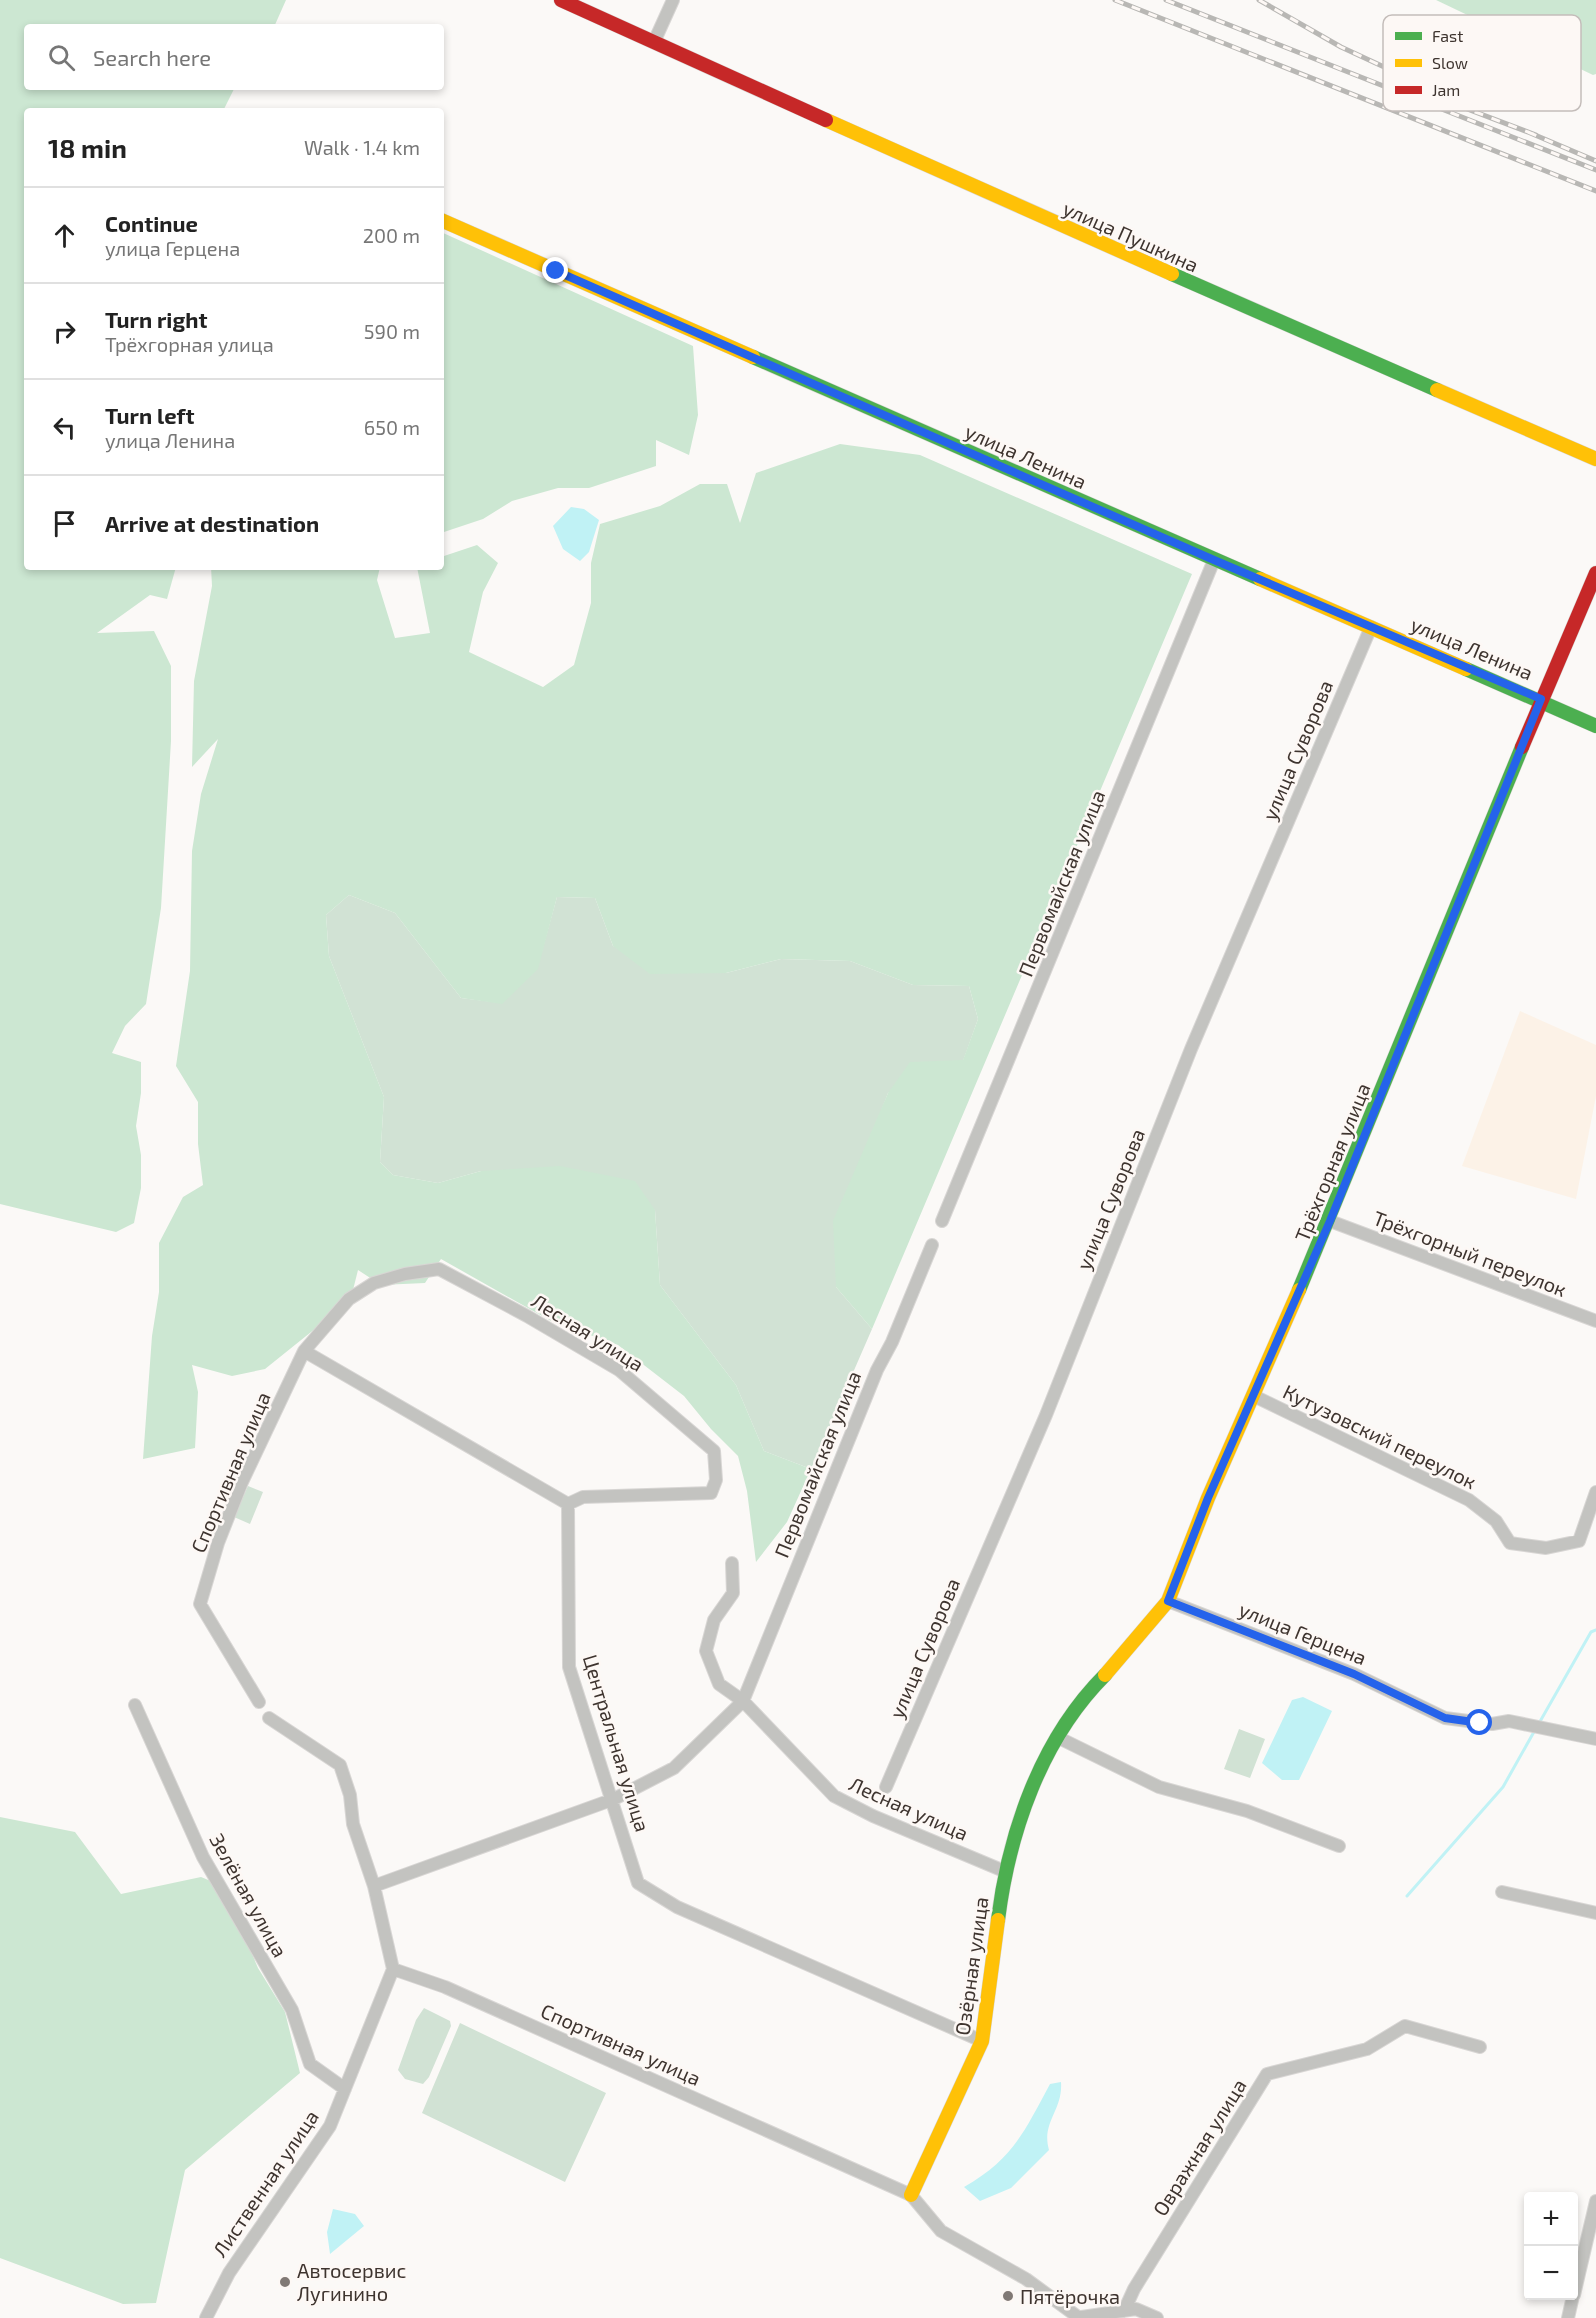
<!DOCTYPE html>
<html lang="en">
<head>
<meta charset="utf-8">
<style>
	:root { --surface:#fff; --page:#f6f6f6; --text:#222; --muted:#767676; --line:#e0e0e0 }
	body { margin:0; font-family:"Exo 2",sans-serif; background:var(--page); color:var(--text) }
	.controls { position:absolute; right:18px; bottom:18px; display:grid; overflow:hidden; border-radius:6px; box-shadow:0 3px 9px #0003 }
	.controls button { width:54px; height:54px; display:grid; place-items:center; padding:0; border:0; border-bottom:2px solid var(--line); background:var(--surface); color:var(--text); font:30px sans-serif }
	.stop { position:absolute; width:18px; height:18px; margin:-14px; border:4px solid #2563eb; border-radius:50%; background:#fff }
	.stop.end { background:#2563eb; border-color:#fff; box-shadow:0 2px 6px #0008 }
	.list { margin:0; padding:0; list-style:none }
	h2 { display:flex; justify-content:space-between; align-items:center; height:78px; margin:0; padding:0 24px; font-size:26px }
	h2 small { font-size:20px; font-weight:400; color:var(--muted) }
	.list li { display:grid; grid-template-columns:39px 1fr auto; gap:18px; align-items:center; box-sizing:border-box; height:96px; padding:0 24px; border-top:2px solid var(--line) }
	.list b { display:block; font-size:22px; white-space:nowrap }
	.list p { margin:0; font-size:20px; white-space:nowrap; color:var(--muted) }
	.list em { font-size:20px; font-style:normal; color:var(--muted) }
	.icon { flex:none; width:33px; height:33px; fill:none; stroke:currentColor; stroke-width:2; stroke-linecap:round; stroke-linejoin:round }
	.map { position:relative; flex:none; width:1596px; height:2318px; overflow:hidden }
	.search { position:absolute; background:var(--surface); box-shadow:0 3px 9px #0003; left:24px; top:24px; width:420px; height:66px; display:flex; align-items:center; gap:15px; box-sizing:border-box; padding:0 21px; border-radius:6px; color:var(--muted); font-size:22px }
	.panel { position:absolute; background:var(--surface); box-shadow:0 3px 9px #0003; left:24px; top:108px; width:420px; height:462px; border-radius:6px }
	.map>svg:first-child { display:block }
	.industrial { fill:#fcf2e7 }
	.green { fill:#d1e2d4 }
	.forest { fill:#cce7d2 }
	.water { fill:#c0f2f5 }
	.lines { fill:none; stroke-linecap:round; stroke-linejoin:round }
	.stream { stroke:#c0f2f5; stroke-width:3 }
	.street-casing { stroke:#d8d6d4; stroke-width:14 }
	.fast-casing { stroke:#d8d6d4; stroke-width:15 }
	.slow-casing { stroke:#d8d6d4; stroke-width:15 }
	.jam-casing { stroke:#d8d6d4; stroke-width:15 }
	.street { stroke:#c3c3c0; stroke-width:12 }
	.fast { stroke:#4caf50; stroke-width:14 }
	.slow { stroke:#ffc107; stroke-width:14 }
	.jam { stroke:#c62828; stroke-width:14 }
	.rail-casing { stroke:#b8b7b4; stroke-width:5 }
	.rail { stroke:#fdf8f5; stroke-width:3; stroke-dasharray:9; stroke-linecap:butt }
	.route { stroke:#2563eb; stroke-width:8 }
	.poi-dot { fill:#807975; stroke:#fdf8f5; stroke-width:2 }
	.labels { text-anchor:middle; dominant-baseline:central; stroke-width:5; stroke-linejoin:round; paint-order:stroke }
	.street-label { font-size:20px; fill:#3e342f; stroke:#fdf8f5 }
	.poi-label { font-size:20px; fill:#3e342f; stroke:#fdf8f5; text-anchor:start }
	.key { fill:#fdf8f5; stroke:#c4bdba; stroke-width:1.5 }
	.key-label { font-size:16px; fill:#3e342f }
</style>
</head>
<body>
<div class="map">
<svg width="1596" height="2318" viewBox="0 0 1596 2318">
	<rect width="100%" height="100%" fill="#fbf9f7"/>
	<path class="industrial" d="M1520,1011L1596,1045V1096L1576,1199L1462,1166Z"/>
	<path class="green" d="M349,895L395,913L461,998L501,1003L537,969L557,897L595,898L613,946L726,973L781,959L850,961L913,985L969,986L978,1019L963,1061L888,1093L864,1155L836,1287L872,1329L811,1469L764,1451L736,1385L660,1285L655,1210L481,1171L438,1183L393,1175L380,1162L384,1097L329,956L326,915Z
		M248,1486L263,1492L250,1524L234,1517Z
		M1239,1729L1265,1739L1250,1778L1224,1769Z
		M424,2008L450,2021L451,2026L429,2077L423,2084L405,2079L398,2070L416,2020Z
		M460,2023L606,2093L565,2182L422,2113Z"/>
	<path class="forest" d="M0,0H286L274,27H27V87H235L223,111H27V567H176L167,599L150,595L97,633L154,631L171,666V741L161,908L146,1004L125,1026L112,1053L141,1062V1093L136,1126L141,1155V1188L134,1223L116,1232L0,1204Z
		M1436,0H1596V74L1593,75Z
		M441,232L693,346L698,415L689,455L656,440V466L589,488H558L512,501L483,519L441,533Z
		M840,444L920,455L1192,574L872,1329L836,1287L833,1221L888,1093L910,1062L963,1060L978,1019L969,986L913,985L850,961L781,959L726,973L650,974L613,946L595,898L557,897L538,969L502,1004L461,998L395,913L349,895L326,915L329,956L384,1097L380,1162L393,1175L438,1183L481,1171L560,1166L635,1181L655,1210L660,1285L736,1385L764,1451L811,1469L787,1522L756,1562L747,1491L738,1456L711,1429L684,1396L618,1345L551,1321L441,1259L425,1283L381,1285L358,1270L352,1294L336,1312L265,1369L232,1376L192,1365L198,1392L195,1448L143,1459L152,1336L159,1292V1243L183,1197L203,1185L198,1144V1102L176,1066L190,971L192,851L201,794L218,739L192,767L194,681L212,586L211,567H380L377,580L395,638L430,633L417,567H441V557L477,545L498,563L483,592L469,652L543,687L574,665L591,603V563L600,524L660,506L700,484H727L740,523L756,473Z
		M0,1817L75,1832L121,1894L201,1877L223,1886L258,1968L285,2012L300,2073L185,2170L156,2303L123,2304L0,2258Z"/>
	<path class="water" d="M571,507L584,509L599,520L589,552L580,561L563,549L553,526Z
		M1303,1697L1332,1711L1299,1780H1282L1262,1763L1292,1700Z
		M1061,2082C1063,2111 1041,2122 1049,2150L1011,2188L980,2201L964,2187C1013,2159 1024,2132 1050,2084Z
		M333,2209L355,2214L364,2226L330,2254L327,2232Z"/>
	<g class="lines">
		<path class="stream" d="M1538,1725L1591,1632L1596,1630
			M1407,1896L1503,1787L1535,1730"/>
		<g class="street-casing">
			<path id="street" d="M654,42L673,0
				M942,1221L1214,560
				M1330,1221L1596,1321
				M304,1351L568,1504L569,1667L638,1883L677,1907L982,2041
				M1254,1396L1469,1500L1496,1521L1510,1543L1546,1548L1579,1541L1596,1492
				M732,1563L733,1593L714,1620L706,1651L719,1684L743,1701L834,1796L873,1816L1004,1871
				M1168,1601L1354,1674L1445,1718L1492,1724L1509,1721L1596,1739
				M259,1702L200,1604L218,1543L242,1482L304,1351L349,1299L374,1283L405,1274L439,1269L527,1316L619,1370L714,1451L716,1480L711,1493L583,1497L568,1504
				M135,1705L203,1857L292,2010L310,2064L345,2089
				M269,1718L340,1765L350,1795L353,1824L374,1886L393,1969L445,1987L911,2195L941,2231L1026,2279L1078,2317
				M1057,1737L1159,1787L1247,1811L1339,1846
				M886,1787L1046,1415L1191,1049L1371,627
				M374,1886L614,1799L674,1768L743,1701L877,1370L892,1342L932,1245
				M1502,1892L1596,1913
				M1574,2295L1596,2201
				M1124,2311L1134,2289L1267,2074L1367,2049L1405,2026L1480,2047
				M206,2318L229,2273L330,2126L393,1969
				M1075,2318L1136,2309L1157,2318
				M1568,2318L1573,2296"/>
		</g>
		<g class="fast-casing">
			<path id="fast" d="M1172,274L1437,390
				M753,357L1260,579
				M1466,669L1596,726
				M1299,1290L1522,747
				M998,1920C1009,1832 1041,1739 1105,1675"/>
		</g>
		<g class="slow-casing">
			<path id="slow" d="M826,120L1172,274
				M441,220L753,357
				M1437,390L1596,459
				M1260,579L1466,669
				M1105,1675L1168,1601L1208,1498L1299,1290
				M911,2195L982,2041L998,1920"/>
		</g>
		<g class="jam-casing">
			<path id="jam" d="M561,0L826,120
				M1522,747L1596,573"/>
		</g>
		<use href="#street" class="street"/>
		<use href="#fast" class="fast"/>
		<use href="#slow" class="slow"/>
		<use href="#jam" class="jam"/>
		<g class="rail-casing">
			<path id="rail" d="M1115,0L1596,191
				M1166,0L1596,170
				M1259,0L1341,47L1451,98
				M1441,99L1536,135
				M1528,132L1596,161"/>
		</g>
		<use href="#rail" class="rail"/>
	</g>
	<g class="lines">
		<path class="route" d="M556,271L1214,560L1541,699L1330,1221L1208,1498L1168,1601L1354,1674L1445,1718L1480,1723"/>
	</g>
	<g class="poi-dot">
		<circle cx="285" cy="2282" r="6"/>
		<circle cx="1008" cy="2296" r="6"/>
	</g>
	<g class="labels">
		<g class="street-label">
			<text transform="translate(1131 236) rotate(24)">улица Пушкина</text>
			<text transform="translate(1026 456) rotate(24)">улица Ленина</text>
			<text transform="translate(1472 648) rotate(23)">улица Ленина</text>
			<text transform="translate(1297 750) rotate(-67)">улица Суворова</text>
			<text transform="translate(1061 883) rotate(-68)">Первомайская улица</text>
			<text transform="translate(1332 1162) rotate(-68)">Трёхгорная улица</text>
			<text transform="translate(1110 1199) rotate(-68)">улица Суворова</text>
			<text transform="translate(1470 1253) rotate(21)">Трёхгорный переулок</text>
			<text transform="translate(588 1332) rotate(32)">Лесная улица</text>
			<text transform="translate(1380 1436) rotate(26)">Кутузовский переулок</text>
			<text transform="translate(817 1464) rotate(-68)">Первомайская улица</text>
			<text transform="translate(230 1472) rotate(-67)">Спортивная улица</text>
			<text transform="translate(1303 1633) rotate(22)">улица Герцена</text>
			<text transform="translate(924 1648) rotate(-67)">улица Суворова</text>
			<text transform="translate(617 1743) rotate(73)">Центральная улица</text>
			<text transform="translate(909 1808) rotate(24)">Лесная улица</text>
			<text transform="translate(249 1895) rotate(61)">Зелёная улица</text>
			<text transform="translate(971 1966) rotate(-82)">Озёрная улица</text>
			<text transform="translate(621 2044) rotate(24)">Спортивная улица</text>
			<text transform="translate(1199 2147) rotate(-58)">Овражная улица</text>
			<text transform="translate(265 2183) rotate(-56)">Лиственная улица</text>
		</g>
		<g class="poi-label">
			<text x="297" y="2270">Автосервис<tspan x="297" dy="23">Лугинино</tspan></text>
			<text x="1020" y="2296">Пятёрочка</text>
		</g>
	</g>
	<rect x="1383" y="15" width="198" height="96" rx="9" class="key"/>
	<rect x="1395" y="32" width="27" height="8" fill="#4caf50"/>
	<rect x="1395" y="59" width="27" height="8" fill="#ffc107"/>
	<rect x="1395" y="86" width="27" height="8" fill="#c62828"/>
	<g class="key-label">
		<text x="1432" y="42">Fast</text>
		<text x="1432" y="69">Slow</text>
		<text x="1432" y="96">Jam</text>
	</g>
</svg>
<div class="controls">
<button>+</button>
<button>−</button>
</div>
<div class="stop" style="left:1480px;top:1723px"></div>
<div class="stop end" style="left:556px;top:271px"></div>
<div class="search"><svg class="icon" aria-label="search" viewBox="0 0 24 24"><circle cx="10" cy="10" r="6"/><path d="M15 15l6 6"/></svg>Search here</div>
<section class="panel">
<h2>18 min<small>Walk · 1.4 km</small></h2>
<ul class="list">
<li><svg class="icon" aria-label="ahead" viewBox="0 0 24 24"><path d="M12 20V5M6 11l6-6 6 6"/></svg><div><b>Continue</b><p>улица Герцена</p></div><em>200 m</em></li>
<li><svg class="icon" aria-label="right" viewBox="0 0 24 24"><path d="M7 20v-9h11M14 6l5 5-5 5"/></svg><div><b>Turn right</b><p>Трёхгорная улица</p></div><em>590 m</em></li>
<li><svg class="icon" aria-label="left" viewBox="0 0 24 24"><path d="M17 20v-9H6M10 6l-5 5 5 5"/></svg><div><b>Turn left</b><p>улица Ленина</p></div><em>650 m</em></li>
<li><svg class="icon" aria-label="arrive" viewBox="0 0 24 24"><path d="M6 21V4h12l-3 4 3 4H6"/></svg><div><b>Arrive at destination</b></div></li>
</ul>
</section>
</div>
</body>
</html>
